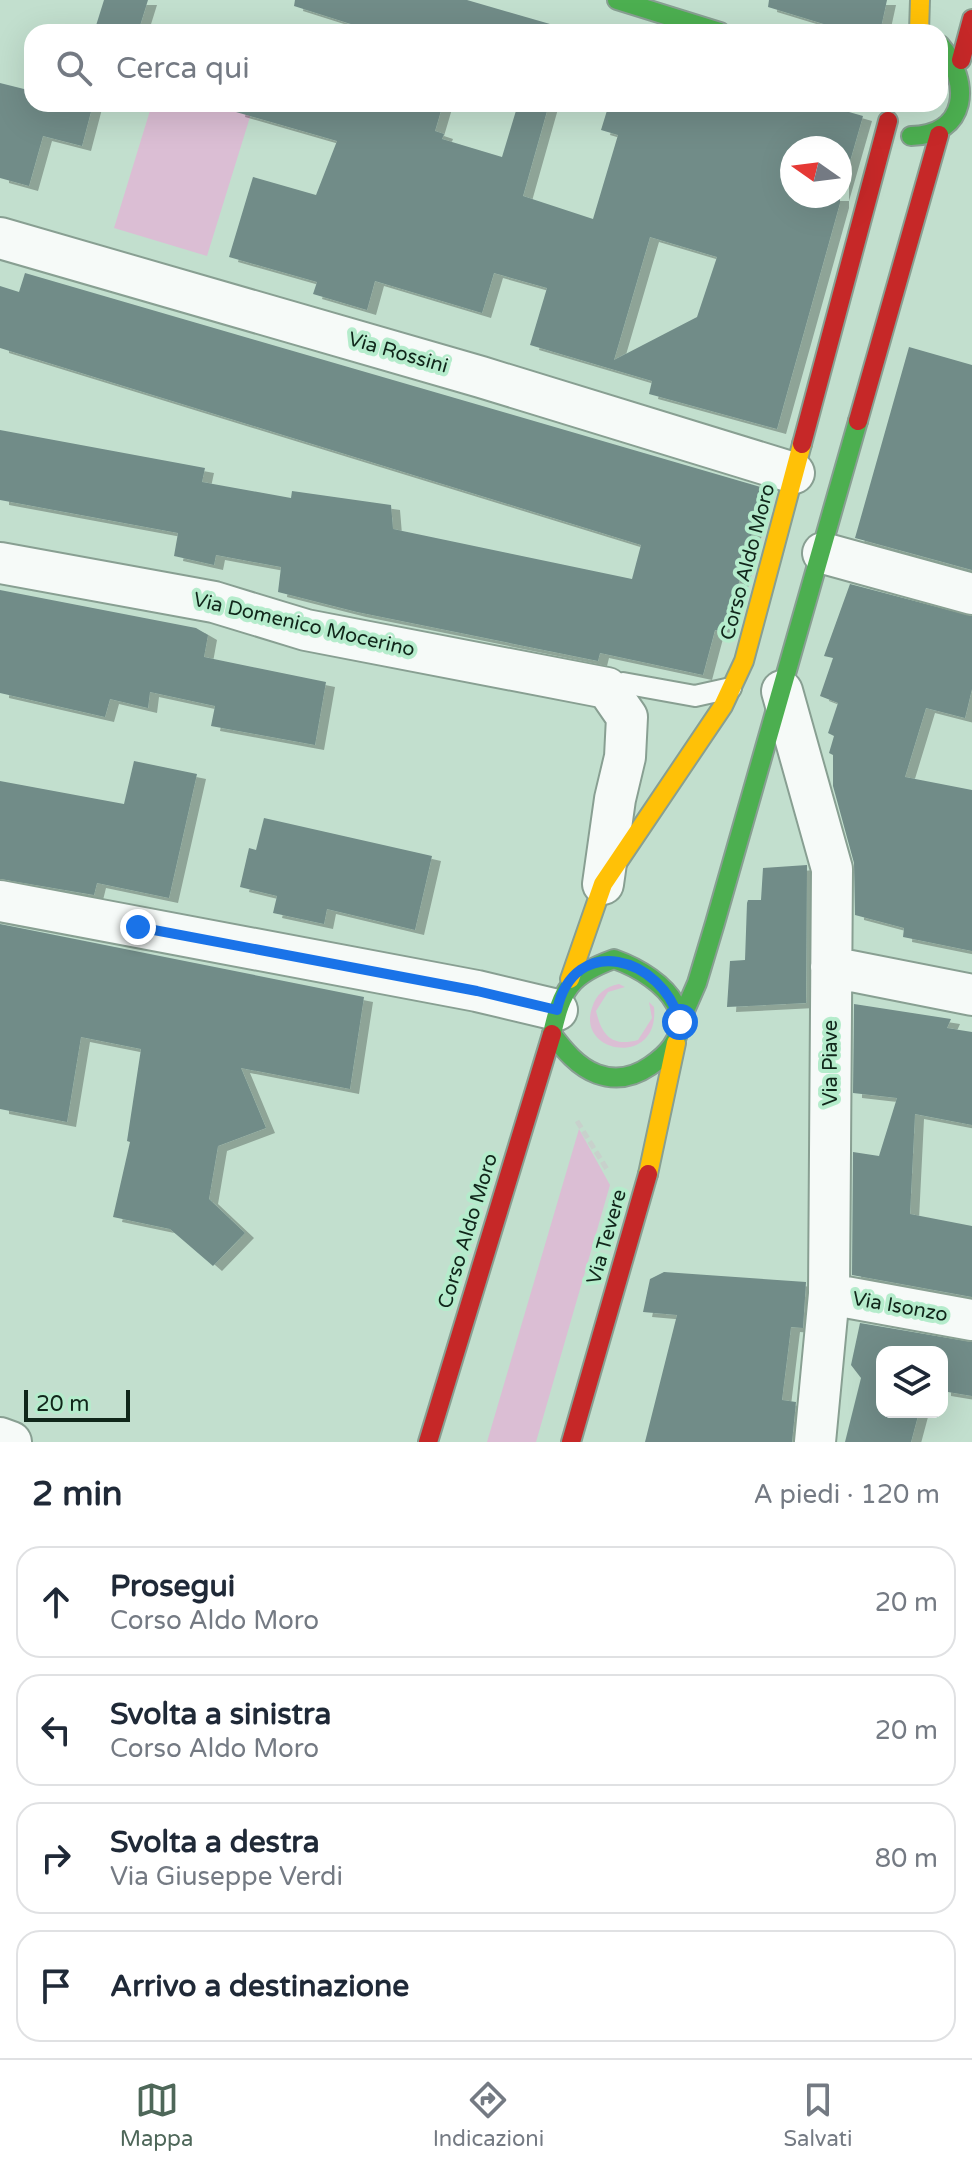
<!DOCTYPE html>
<html lang="it">
<head>
<meta charset="utf-8">
<style>
	:root { --surface:#fff; --page:#f6f6f7; --text:#1f2937; --muted:#747a83; --line:#e0e1e3; --accent:#4e6759 }
	body { margin:0; font-family:"Varela Round",sans-serif; background:var(--page); color:var(--text) }
	.controls { position:absolute; right:24px; bottom:24px; display:grid; overflow:hidden; border-radius:16px; box-shadow:0 8px 32px #0002 }
	.controls button { width:72px; height:72px; display:grid; place-items:center; padding:0; border:0; border-bottom:2px solid var(--line); background:var(--surface); color:var(--text); font:40px sans-serif }
	.compass { position:absolute; left:780px; top:136px; width:72px; height:72px; border-radius:50%; background:var(--surface); box-shadow:0 8px 32px #0002; rotate:284deg }
	.scale { position:absolute; left:24px; bottom:20px; width:106px; box-sizing:border-box; padding-left:8px; border:4px solid #10261a; border-top:0; font-size:22px; line-height:28px; white-space:nowrap; color:#10261a; -webkit-text-stroke:6px #b5eccc; paint-order:stroke }
	.stop { position:absolute; width:24px; height:24px; margin:-18px; border:6px solid #1a73e8; border-radius:50%; background:#fff }
	.stop.end { background:#1a73e8; border-color:#fff; box-shadow:0 2px 8px #0008 }
	.list { margin:0; padding:0; list-style:none }
	h2 { display:flex; justify-content:space-between; align-items:center; height:104px; margin:0; padding:0 32px; font-size:34px }
	h2 small { font-size:26px; font-weight:400; color:var(--muted) }
	.list li { display:grid; grid-template-columns:52px 1fr auto; gap:24px; align-items:center; box-sizing:border-box; height:112px; margin:0 16px 16px; padding:0 16px; border:2px solid var(--line); border-radius:24px }
	.list b { display:block; font-size:30px; white-space:nowrap }
	.list p { margin:0; font-size:26px; white-space:nowrap; color:var(--muted) }
	.list em { font-size:26px; font-style:normal; color:var(--muted) }
	.icon { flex:none; width:44px; height:44px; fill:none; stroke:currentColor; stroke-width:2; stroke-linecap:round; stroke-linejoin:round }
	.map { position:relative; flex:none; width:972px; height:1442px; overflow:hidden }
	.search { position:absolute; background:var(--surface); box-shadow:0 8px 32px #0002; left:24px; right:24px; top:24px; height:88px; display:flex; align-items:center; gap:20px; box-sizing:border-box; padding:0 28px; border-radius:24px; color:var(--muted); font-size:30px }
	.sheet { height:616px; background:var(--surface) }
	nav { display:flex; justify-content:space-around; align-items:center; box-sizing:border-box; height:112px; border-top:2px solid var(--line); background:var(--surface); font-size:22px; color:var(--muted) }
	nav a { display:grid; justify-items:center; gap:4px }
	nav .on { color:var(--accent) }
	.map>svg:first-child { display:block }
	.green { fill:#dbbed4 }
	.building { fill:#718c88; fill-rule:evenodd; filter:url(#shadow) }
	.lines { fill:none; stroke-linecap:round; stroke-linejoin:round }
	.lane-casing { stroke:#889f92; stroke-width:24 }
	.street-casing { stroke:#889f92; stroke-width:44 }
	.fast-casing { stroke:#889f92; stroke-width:22 }
	.slow-casing { stroke:#889f92; stroke-width:22 }
	.jam-casing { stroke:#889f92; stroke-width:22 }
	.path { stroke:#c8d1cc; stroke-width:5; stroke-dasharray:8 4; stroke-linecap:butt }
	.lane { stroke:#f6faf8; stroke-width:20 }
	.street { stroke:#f6faf8; stroke-width:40 }
	.fast { stroke:#4caf50; stroke-width:18 }
	.slow { stroke:#ffc107; stroke-width:18 }
	.jam { stroke:#c62828; stroke-width:18 }
	.route { stroke:#1a73e8; stroke-width:10 }
	.labels { text-anchor:middle; dominant-baseline:central; stroke-width:8; stroke-linejoin:round; paint-order:stroke }
	.street-label { font-size:20px; fill:#10261a; stroke:#b5eccc }
</style>
</head>
<body>
<div class="map">
<svg width="972" height="1442" viewBox="0 0 972 1442">
	<defs>
		<filter id="shadow"><feDropShadow dx="9" dy="5" stdDeviation="0" flood-color="#0004"/></filter>
	</defs>
	<rect width="100%" height="100%" fill="#c2dfce"/>
	<path class="green" d="M152,104H254L207,256L114,228Z
		M619,984L625,987L608,992L596,1011C602,1036 612,1047 638,1040L652,1018L649,1002L654,1007C660,1068 576,1054 592,1008C596,994 605,987 619,984Z
		M579,1129L610,1185L536,1442H487Z"/>
	<path class="building" d="M104,0H148L138,32H94Z
		M295,0H467L550,24L549,32H376L294,6Z
		M769,0H887L880,32H850L768,7Z
		M0,83L32,91V104H93L82,146L43,136L29,186L0,178Z
		M238,104H443L435,131L444,134L442,139L502,157L518,104H549L523,196L593,219L618,135L601,130L609,104H821L863,116L840,196V148H792V196H840V203L777,429L649,394L652,381L530,345L547,288L494,273L482,313L375,281L367,310L313,294L317,282L229,257L253,177L316,195L337,141L236,112ZM650,237L717,257L697,317L614,360Z
		M25,273L764,488L726,632L715,630L703,675L600,653L598,661L357,612L278,592L281,567L216,555L214,565L174,556L178,533L0,500V430L205,468L202,482L291,498L292,491L391,505L393,529L632,579L641,545L0,348V286L19,292Z
		M909,347L972,365V570L855,538Z
		M850,584L972,616V689L965,718L926,708L905,777L972,790V951L903,937L904,928L855,915L854,863L833,786V755L829,753L834,736L828,733L838,703L820,696L833,658L824,656Z
		M0,590L196,628L208,635L204,657L326,682L315,745L211,726L215,706L150,692L148,708L110,699L105,717L0,693Z
		M134,761L197,774L169,898L97,883L94,895L0,879V781L124,804Z
		M264,818L432,856L415,930L327,909L324,924L273,913L277,896L240,887L249,848L256,850Z
		M807,865L806,1003L727,1007L730,961L745,960L747,903L748,900H761L763,868Z
		M0,924L364,997L350,1089L241,1068L266,1128L218,1146L209,1199L245,1233L213,1266L170,1229L113,1217L130,1142L127,1141L141,1049L81,1037L67,1122L0,1109Z
		M854,1004L951,1019L947,1028L972,1032V1125L915,1114L910,1214L972,1226V1297L852,1275L853,1152L879,1156L897,1098L853,1093Z
		M664,1272L806,1282L803,1328L791,1327L782,1400L796,1402L792,1442H645L677,1315L643,1312L650,1279Z
		M860,1323L972,1342V1396L942,1391V1352H882V1412H919L911,1442H845L861,1378L851,1365Z"/>
	<g class="lines">
		<g class="lane-casing">
			<path id="lane" d="M607,688L623,683L695,696L731,688"/>
		</g>
		<g class="street-casing">
			<path id="street" d="M0,238L481,377L794,473
				M823,553L972,594
				M0,563L214,602L306,630L607,688L627,717L625,757L615,799L603,884
				M782,691L832,869L829,1294L815,1442
				M0,901L477,991L557,1010
				M831,967L972,995
				M829,1294L972,1320
				M0,1438L11,1442"/>
		</g>
		<g class="fast-casing">
			<path id="fast" d="M617,0L720,32
				M911,136C968,135 972,82 940,45
				M614,959C667,978 712,1024 650,1066C634,1077 616,1081 597,1074C578,1067 564,1050 552,1034C562,989 570,975 614,959Z
				M680,1022L697,983L715,923L858,421"/>
		</g>
		<g class="slow-casing">
			<path id="slow" d="M919,32L920,0
				M570,979L603,884L723,706L744,661L802,444
				M648,1174L676,1043"/>
		</g>
		<g class="jam-casing">
			<path id="jam" d="M961,60L972,19
				M858,421L939,135
				M802,444L888,121
				M428,1442L552,1034
				M571,1442L648,1174"/>
		</g>
		<path class="path" d="M577,1121L608,1171"/>
		<use href="#lane" class="lane"/>
		<use href="#street" class="street"/>
		<use href="#fast" class="fast"/>
		<use href="#slow" class="slow"/>
		<use href="#jam" class="jam"/>
	</g>
	<g class="lines">
		<path class="route" d="M138,927L477,991L557,1010C574,932 662,956 680,1022"/>
	</g>
	<g class="labels">
		<g class="street-label">
			<text transform="translate(398 353) rotate(16)">Via Rossini</text>
			<text transform="translate(748 562) rotate(-75)">Corso Aldo Moro</text>
			<text transform="translate(304 625) rotate(13)">Via Domenico Mocerino</text>
			<text transform="translate(831 1063) rotate(-90)">Via Piave</text>
			<text transform="translate(468 1231) rotate(-73)">Corso Aldo Moro</text>
			<text transform="translate(607 1237) rotate(-74)">Via Tevere</text>
			<text transform="translate(900 1307) rotate(10)">Via Isonzo</text>
		</g>
	</g>
</svg>
<div class="controls">
<button><svg class="icon" aria-label="layers" viewBox="0 0 24 24"><path d="M12 4l9 5-9 5-9-5zM3 14l9 5 9-5"/></svg></button>
</div>
<svg class="compass" viewBox="-18 -18 36 36"><path d="M0-13l5 13h-10z" fill="#e53935"/><path d="M0 13l5-13h-10z" fill="#747a83"/></svg>
<div class="scale">20 m</div>
<div class="stop" style="left:680px;top:1022px"></div>
<div class="stop end" style="left:138px;top:927px"></div>
<div class="search"><svg class="icon" aria-label="search" viewBox="0 0 24 24"><circle cx="10" cy="10" r="6"/><path d="M15 15l6 6"/></svg>Cerca qui</div>
</div>
<section class="sheet">
<h2>2 min<small>A piedi · 120 m</small></h2>
<ul class="list">
<li><svg class="icon" aria-label="ahead" viewBox="0 0 24 24"><path d="M12 20V5M6 11l6-6 6 6"/></svg><div><b>Prosegui</b><p>Corso Aldo Moro</p></div><em>20 m</em></li>
<li><svg class="icon" aria-label="left" viewBox="0 0 24 24"><path d="M17 20v-9H6M10 6l-5 5 5 5"/></svg><div><b>Svolta a sinistra</b><p>Corso Aldo Moro</p></div><em>20 m</em></li>
<li><svg class="icon" aria-label="right" viewBox="0 0 24 24"><path d="M7 20v-9h11M14 6l5 5-5 5"/></svg><div><b>Svolta a destra</b><p>Via Giuseppe Verdi</p></div><em>80 m</em></li>
<li><svg class="icon" aria-label="arrive" viewBox="0 0 24 24"><path d="M6 21V4h12l-3 4 3 4H6"/></svg><div><b>Arrivo a destinazione</b></div></li>
</ul>
</section>
<nav>
<a class="on"><svg class="icon" aria-label="map" viewBox="0 0 24 24"><path d="M3 6l6-2 6 2 6-2v14l-6 2-6-2-6 2zM9 4v14M15 6v14"/></svg>Mappa</a>
<a><svg class="icon" aria-label="directions" viewBox="0 0 24 24"><path d="M12 3l9 9-9 9-9-9zM9 14v-3h6M13 9l2 2-2 2"/></svg>Indicazioni</a>
<a><svg class="icon" aria-label="saved" viewBox="0 0 24 24"><path d="M7 4h10v16l-5-4-5 4z"/></svg>Salvati</a>
</nav>
</body>
</html>
